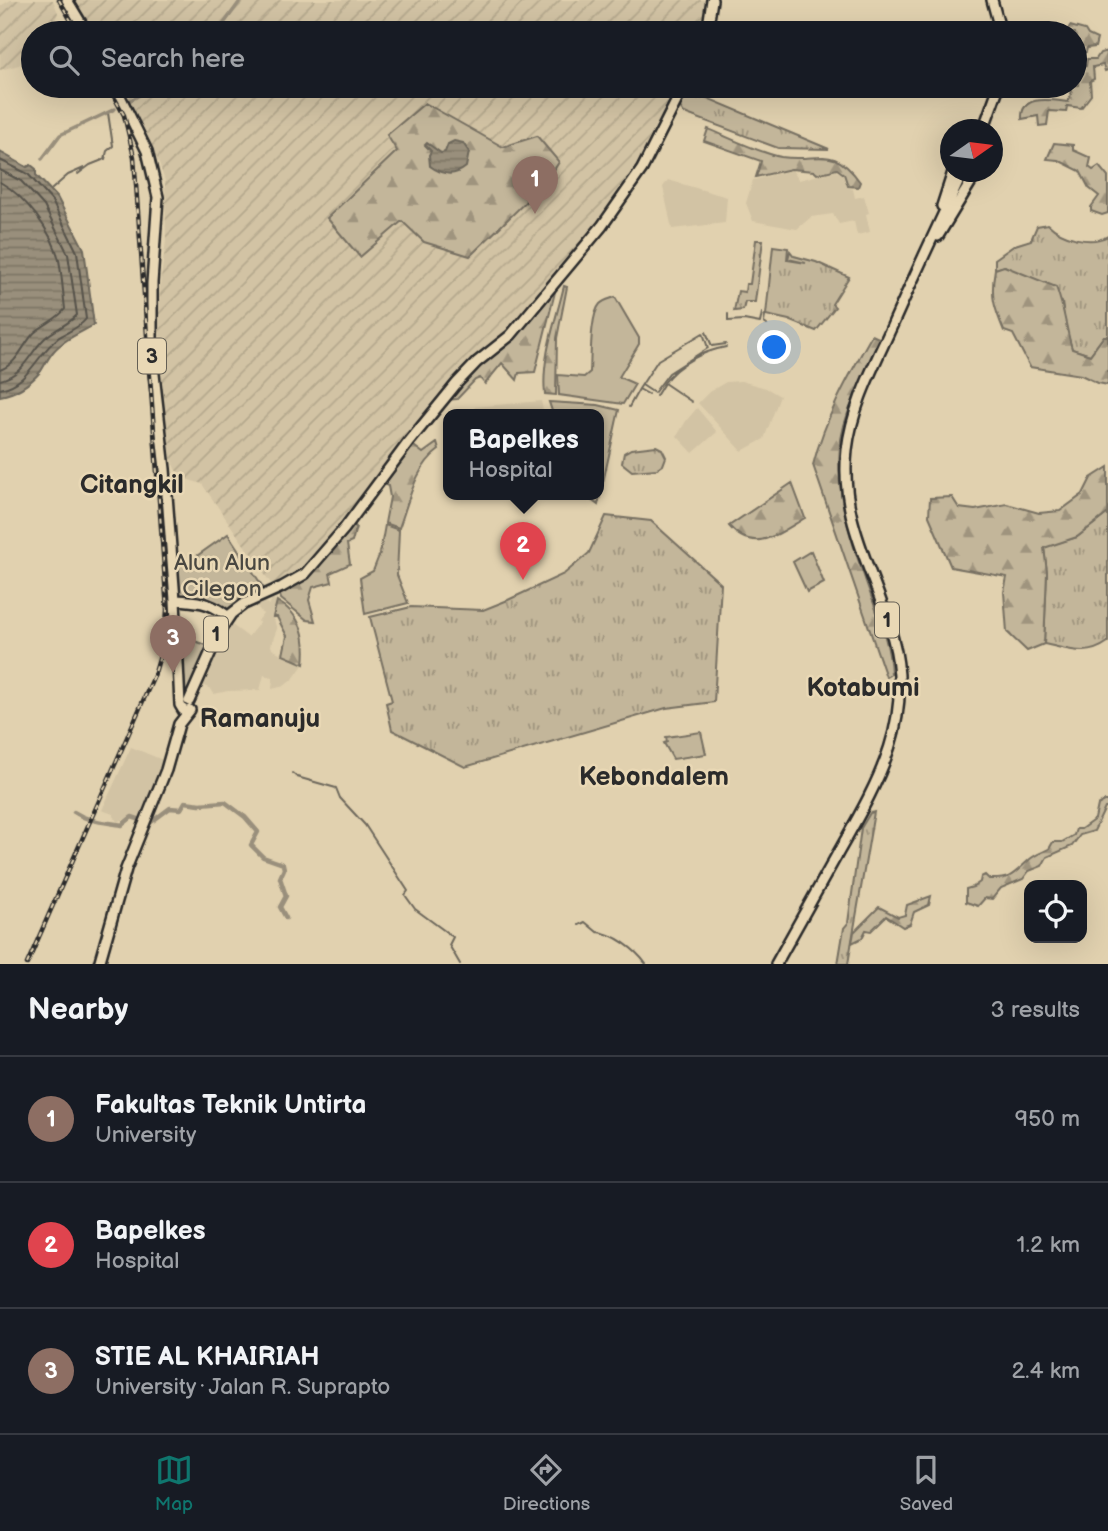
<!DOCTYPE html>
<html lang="en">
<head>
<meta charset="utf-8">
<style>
	:root { --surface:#171b24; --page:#242831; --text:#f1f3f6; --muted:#9ea1a6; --line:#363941; --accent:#0f766e }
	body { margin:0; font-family:"Balsamiq Sans",sans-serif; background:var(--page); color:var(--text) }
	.controls { position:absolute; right:21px; bottom:21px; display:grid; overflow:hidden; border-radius:14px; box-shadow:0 7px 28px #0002 }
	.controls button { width:63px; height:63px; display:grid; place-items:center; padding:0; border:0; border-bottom:2px solid var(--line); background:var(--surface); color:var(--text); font:35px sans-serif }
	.compass { position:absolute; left:940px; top:119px; width:63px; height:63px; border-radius:50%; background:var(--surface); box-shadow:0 7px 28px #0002; rotate:76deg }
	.you { position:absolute; left:775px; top:348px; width:24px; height:24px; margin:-18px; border:5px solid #fff; border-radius:50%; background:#1a73e8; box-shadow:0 0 0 10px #1a73e833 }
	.badge { display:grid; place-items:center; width:46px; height:46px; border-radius:50%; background:var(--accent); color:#fff; font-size:23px; font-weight:700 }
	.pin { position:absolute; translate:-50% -58px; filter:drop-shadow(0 2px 4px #0008) }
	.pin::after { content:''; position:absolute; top:37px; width:24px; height:21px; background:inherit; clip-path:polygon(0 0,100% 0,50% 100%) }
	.popup { position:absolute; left:443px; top:409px; width:161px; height:91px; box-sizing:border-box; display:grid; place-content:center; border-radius:14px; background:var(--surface); filter:drop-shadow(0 2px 5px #0005); font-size:23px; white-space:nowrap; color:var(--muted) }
	.popup b { font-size:26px; color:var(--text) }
	.popup::after { content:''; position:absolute; left:50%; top:100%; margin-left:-14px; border:14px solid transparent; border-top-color:var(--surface) }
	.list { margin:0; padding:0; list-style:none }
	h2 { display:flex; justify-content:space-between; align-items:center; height:91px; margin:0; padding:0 28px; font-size:30px }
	h2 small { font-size:23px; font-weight:400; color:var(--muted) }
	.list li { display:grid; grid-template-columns:46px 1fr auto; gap:21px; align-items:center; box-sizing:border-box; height:126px; padding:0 28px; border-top:2px solid var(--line) }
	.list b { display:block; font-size:26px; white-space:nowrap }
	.list p { margin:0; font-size:23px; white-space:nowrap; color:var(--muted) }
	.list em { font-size:23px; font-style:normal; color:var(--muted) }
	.icon { flex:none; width:38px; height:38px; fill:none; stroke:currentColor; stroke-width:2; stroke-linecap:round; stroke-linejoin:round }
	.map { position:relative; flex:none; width:1108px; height:964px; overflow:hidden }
	.search { position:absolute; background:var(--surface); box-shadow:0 7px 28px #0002; left:21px; right:21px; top:21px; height:77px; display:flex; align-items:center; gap:18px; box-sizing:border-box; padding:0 24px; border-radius:38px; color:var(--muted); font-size:26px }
	.sheet { height:469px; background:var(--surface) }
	nav { display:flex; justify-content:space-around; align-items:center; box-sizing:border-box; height:98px; border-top:2px solid var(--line); background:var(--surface); font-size:19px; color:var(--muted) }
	nav a { display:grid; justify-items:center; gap:4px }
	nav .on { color:var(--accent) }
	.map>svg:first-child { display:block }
	.built { fill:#d2c3a4 }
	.industrial { fill:url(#industrial-furrows) }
	.grass { fill:url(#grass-tufts); stroke:#777062; stroke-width:2 }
	.forest { fill:url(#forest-firs); stroke:#777062; stroke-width:2 }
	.park { fill:#c3b69a; stroke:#777062; stroke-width:2 }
	.water { fill:url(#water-rules); stroke:#6d675b; stroke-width:2 }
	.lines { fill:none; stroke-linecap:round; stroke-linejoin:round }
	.shore { stroke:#57534b; stroke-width:2 }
	.stream { stroke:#6d675b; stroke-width:2 }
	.canal { stroke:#998f7b; stroke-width:3.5 }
	.river { stroke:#998f7b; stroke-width:4.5 }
	.highway-casing { stroke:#2b2b2b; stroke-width:14 }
	.highway { stroke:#e9d8b5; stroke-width:9 }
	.rail-casing { stroke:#2b2b2b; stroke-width:4.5 }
	.rail { stroke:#e9d8b5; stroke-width:2; stroke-dasharray:5; stroke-linecap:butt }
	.labels { text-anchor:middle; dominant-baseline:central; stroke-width:5; stroke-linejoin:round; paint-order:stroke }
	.shield { fill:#e9d8b5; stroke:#645f54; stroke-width:2 }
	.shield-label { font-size:21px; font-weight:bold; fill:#2b2b2b }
	.park-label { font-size:23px; fill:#494741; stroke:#e9d8b5 }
	.quarter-label { font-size:26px; font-weight:bold; fill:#2b2b2b; stroke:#e9d8b5 }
</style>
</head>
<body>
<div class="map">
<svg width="1108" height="964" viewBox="0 0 1108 964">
	<defs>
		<pattern id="industrial-furrows" width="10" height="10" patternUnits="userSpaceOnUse" patternTransform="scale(1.75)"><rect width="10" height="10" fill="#d2c3a4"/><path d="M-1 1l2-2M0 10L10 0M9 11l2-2" fill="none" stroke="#b4a88d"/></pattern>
		<pattern id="grass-tufts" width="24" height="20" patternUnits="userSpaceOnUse" patternTransform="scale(1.75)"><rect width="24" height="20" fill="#c3b69a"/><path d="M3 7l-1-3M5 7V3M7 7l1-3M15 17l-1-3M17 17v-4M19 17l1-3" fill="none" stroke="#9f947e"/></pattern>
		<pattern id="forest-firs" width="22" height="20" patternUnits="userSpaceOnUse" patternTransform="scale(1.75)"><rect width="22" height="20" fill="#c3b69a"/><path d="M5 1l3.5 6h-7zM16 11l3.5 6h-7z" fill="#9f947e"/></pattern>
		<pattern id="water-rules" width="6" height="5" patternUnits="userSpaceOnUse" patternTransform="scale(1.75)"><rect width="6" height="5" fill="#998f7b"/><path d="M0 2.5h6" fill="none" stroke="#7d7565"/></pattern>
	</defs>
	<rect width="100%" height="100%" fill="#e1d1af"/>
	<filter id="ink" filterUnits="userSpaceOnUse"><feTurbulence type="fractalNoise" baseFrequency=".0143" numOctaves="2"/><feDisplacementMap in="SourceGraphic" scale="14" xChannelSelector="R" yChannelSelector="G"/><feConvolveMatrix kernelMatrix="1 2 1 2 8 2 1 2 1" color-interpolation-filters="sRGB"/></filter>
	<g filter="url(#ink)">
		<path class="built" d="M792,170L799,180L835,171L842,173L847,187L853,189L855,198L864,196L869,213L866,214L870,232L857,235L854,221L839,224L833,214L811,217L797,229L753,221L746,203L753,180Z
			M668,180L727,197L725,223L672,229L663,187Z
			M741,381L766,388L780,396L764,439L742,451L698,403L709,392L726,382Z
			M541,401L544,414H469L475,407Z
			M697,408L717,432L693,453L677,436L686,421Z
			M268,598L266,603L269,605L272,599L277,601L273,617L277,629L271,645L272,649L303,665L293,679L284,686L272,689L273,678L264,675L260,690L228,691L214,694L211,689L200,684L211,659H214L212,658L228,622L248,637L259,623L258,621L263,614L253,602Z
			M131,747L165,761L140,821L134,816L117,822L113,814L102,810Z"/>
		<path class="industrial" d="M11,0H53L58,13L50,33H33V50L19,65L0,70V6Z
			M72,0H709L704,33H91Z
			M119,86H680L654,128L634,172L584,238L506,332L471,360L434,399L341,522L305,566L287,580L272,585L202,484L183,478L175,469L171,457L159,382L158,342L160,285L166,241L165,181L157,158Z"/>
		<path class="grass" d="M688,86L708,91L707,98L829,149L778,148L684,113L678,104Z
			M1048,224C1061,237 1090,246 1108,236V336H1104L1090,355L1072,349L1065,325L1062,302L1005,266L995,269V259L1015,245L1031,240L1037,226Z
			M756,240H763L755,302H745L743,310L734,311L738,291L745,292L746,284H750Z
			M773,246L788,248L787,260L806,263L788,259L790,251L794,256L816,262L849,277L832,304L835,307L816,331L789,320L766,315Z
			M656,446L662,449L666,457L663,465L657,469L632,471L622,463L624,453L631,449Z
			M1108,513V642C1086,658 1069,649 1044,644L1047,572L1044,547L1077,537Z
			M606,516L651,521L721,584L714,702L666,708L465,767L392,730L386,703L392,701L370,617L411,607L483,610L508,600L564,574L589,553Z
			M874,812L848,964H838L844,928L848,923L861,828L870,813Z"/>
		<path class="forest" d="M1070,26L1085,30L1088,35L1097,39L1095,47L1087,48L1086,52H1082V65L1086,66L1087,59H1096L1100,53L1107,51L1108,70L1105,71L1103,65L1093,67L1094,79L1090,81L1091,95L1081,108L1067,106L1066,112L1049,111L1047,125L1039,126L1038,116L1022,119C1020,94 1051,100 1068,102L1072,91L1066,89V86L1078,85L1079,75L1075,73V55L1079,53L1075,33H1066Z
			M425,103L503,147L537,136L559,162L547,181L470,256L424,242L402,221L360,257L327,218L397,151L387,135Z
			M708,129C728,137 760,153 781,157C819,163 832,143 860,182L858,187L848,186L844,174L837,169L817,174L814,171L791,169L756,177L761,161L704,141Z
			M1054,143L1073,145V150L1091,158L1089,167L1093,170L1099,166L1108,177V213L1102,215L1091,211V207L1099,196L1089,188L1080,171L1058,160L1047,159Z
			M1004,266L1056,287C1064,307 1066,328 1072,349L1090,355L1104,336H1108V385L1098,383L1081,375L1030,367L1013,334L1004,331C994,307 990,296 995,269Z
			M554,285L556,288L535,372L519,373L517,380L502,363L485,384L480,378L475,380L457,399L446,400Z
			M564,286L567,287L557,338L556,395L545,394C541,359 556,320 564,286Z
			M872,335L881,339C870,363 857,388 848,413C828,466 845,525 864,576C875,609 890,640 891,674L886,677L813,465C825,418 848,377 872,335Z
			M410,443L423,453L437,443L439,450C415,467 409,501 399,528L385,523L390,497L388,486L381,483Z
			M1108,467V513L1077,537L1044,548L1047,572L1044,644L1027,651L1007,632L1004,592L1007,577L951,567L929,516L930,498L952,497L959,508L975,510L1007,504L1039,513L1060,511L1083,494L1091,478Z
			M792,483L805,518C779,533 754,555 729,526Z
			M351,522L356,527L352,542L347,544L350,564L330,573L332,582L313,587L309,600L315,621L307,620L281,599L279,592L291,586Z
			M277,601C302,615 307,637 304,664L283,655L287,636L277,617H273Z
			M1105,801H1108V808H1105L1094,831L1080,835L1072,846L1047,857L1042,866L1029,871L1023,879L1001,888L992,899L985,898L978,906L966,902V889L973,887L980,882L981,877L985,875L989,879C1012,880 1013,874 1029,860C1034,855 1043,852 1049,849L1053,842H1062L1074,835L1076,829H1081L1095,819L1098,805Z
			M931,896L929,905L914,912L910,924L903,927L886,916L871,931L866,930L862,938L852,943L854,932L879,907L898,917L905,915L907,905Z"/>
		<path class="park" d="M615,297L639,338V344L619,377L635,384L623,404L559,395L558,375L584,377L590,372C591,357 590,315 600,304C604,300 610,299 615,297Z
			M549,402L598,405L619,410L598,505L583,494H598V414H553Z
			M385,525L399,530L397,575L408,603L365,614L360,578L373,571L380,553Z
			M228,534L265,590L242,599L226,613L177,598L174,565H184Z
			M811,551L824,583L807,592L793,562Z
			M180,636L209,646L187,696L182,695Z
			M701,732L706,754L673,759L664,743L667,742L666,737Z"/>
		<path class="water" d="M454,141L463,143L469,152L466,167C454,177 442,175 430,166L429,155L431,151L425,145L427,143L441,153L445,152L448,144Z
			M0,152L27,167L31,165L36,169V175L57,197L84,249L94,325C80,333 63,340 53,352C48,358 45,365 41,371C30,384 17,393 0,396Z"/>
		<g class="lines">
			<path class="shore" d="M0,160L28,174L52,201L77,252L86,319C79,328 67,332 58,338C36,355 30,383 0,389
				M0,170L21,181L44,206L68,254L77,315C69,324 54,330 45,338C29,353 24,375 0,380
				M0,182C25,196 52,231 59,260C62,276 63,293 65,309C58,319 44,324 34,333C22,346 18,363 0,370"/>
			<path class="stream" d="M78,174L90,165L105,159L107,151L113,146L108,113
				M52,189L68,175L84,168L83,169
				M728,314V321L744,320L760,323L762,313
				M765,315L764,323L767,325
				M706,332L712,346L726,344
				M664,383C677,364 704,351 726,347
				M639,389L658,360L703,333L708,348L669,373L654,393L642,385
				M656,396L664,383L692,402
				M629,407L639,389L648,394
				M292,773L297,777L336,788L340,798L365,825L408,891L405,895L415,909L453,937L449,945L460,964
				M579,925L585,922L597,932C614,933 636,950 646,964"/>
			<path class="canal" d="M217,33L241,0
				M127,102L156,86
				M42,159L60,135L115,109"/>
			<path class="river" d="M74,812C89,822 105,822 122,825L132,817L150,823L170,808L181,809L185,802L200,804L225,802L245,817L258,832L251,845L263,857L283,864L284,869L280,878L286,896L280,907L286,918"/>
			<g class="highway-casing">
				<path id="highway" d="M67,0L87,33
					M992,0L1001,33
					M707,33L712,0
					M115,86L147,151L158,197L152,283V357L165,469L175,600L180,705L183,710L187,711
					M973,130L974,129
					M983,130L999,86
					M942,206L953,172
					M938,236L977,172
					M175,600C196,601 210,602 226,615
					M189,701L221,629L231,614L244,604L282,587L305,574L344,529L408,443L457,383L477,362L511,335L602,226L642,169L684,86
					M99,964L126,869L166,770L179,724L190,710
					M776,964C797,927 817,890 838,853C877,784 915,721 893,639C876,573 839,522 847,450C852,406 874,366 892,326C915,274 939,223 963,172"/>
			</g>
			<use href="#highway" class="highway"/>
			<g class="rail-casing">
				<path id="rail" d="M59,0L78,33
					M27,964L154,676L165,639L167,610L134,157L124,115L108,86"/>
			</g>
			<use href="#rail" class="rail"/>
		</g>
	</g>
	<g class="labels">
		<g class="shield">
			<rect x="138" y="338.5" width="28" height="35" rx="5"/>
			<rect x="875" y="602.5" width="24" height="35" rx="5"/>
			<rect x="204" y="616.5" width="24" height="35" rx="5"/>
		</g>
		<g class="shield-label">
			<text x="152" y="356">3</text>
			<text x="887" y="620">1</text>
			<text x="216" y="634">1</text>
		</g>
		<g class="park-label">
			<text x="222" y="563">Alun Alun<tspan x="222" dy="26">Cilegon</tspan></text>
		</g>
		<g class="quarter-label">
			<text x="132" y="485">Citangkil</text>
			<text x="863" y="688">Kotabumi</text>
			<text x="260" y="719">Ramanuju</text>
			<text x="654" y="777">Kebondalem</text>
		</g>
	</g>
</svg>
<div class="controls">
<button><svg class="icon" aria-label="locate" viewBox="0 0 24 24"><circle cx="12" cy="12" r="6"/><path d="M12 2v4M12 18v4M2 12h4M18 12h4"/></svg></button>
</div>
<svg class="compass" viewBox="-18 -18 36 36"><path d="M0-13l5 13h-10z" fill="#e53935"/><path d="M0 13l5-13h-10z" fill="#9ea1a6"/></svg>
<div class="you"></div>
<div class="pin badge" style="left:535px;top:214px;background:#8d6e63">1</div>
<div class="pin badge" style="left:523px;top:580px;background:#e0444e">2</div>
<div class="popup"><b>Bapelkes</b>Hospital</div>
<div class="pin badge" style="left:173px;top:673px;background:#8d6e63">3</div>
<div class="search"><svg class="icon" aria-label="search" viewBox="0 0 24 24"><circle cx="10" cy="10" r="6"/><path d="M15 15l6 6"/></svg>Search here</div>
</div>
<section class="sheet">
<h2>Nearby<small>3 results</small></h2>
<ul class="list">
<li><span class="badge" style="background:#8d6e63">1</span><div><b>Fakultas Teknik Untirta</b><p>University</p></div><em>950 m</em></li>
<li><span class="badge" style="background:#e0444e">2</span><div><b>Bapelkes</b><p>Hospital</p></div><em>1.2 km</em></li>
<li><span class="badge" style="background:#8d6e63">3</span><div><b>STIE AL KHAIRIAH</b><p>University · Jalan R. Suprapto</p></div><em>2.4 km</em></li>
</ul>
</section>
<nav>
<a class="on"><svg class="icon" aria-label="map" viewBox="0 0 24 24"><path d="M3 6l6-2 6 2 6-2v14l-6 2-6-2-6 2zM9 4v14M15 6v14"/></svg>Map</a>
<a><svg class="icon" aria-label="directions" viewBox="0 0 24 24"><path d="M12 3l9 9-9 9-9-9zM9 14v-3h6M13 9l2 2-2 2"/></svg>Directions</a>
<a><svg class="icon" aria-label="saved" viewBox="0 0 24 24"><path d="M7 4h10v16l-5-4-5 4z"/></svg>Saved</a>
</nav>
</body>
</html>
